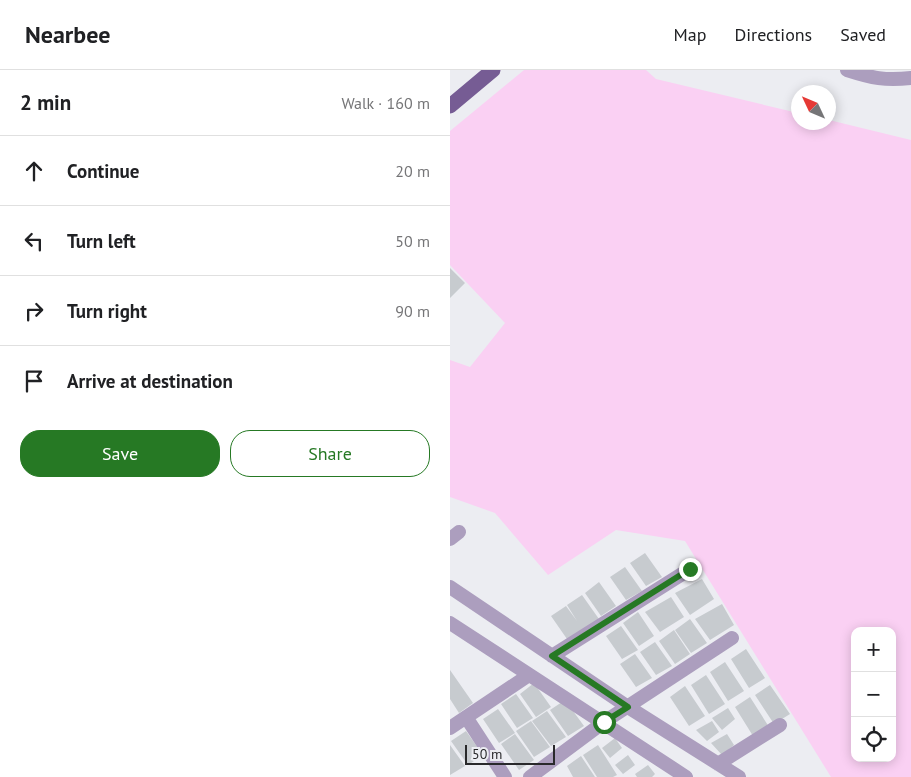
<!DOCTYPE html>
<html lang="en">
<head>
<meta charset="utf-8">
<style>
	:root { --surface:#fff; --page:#f6f6f6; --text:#202124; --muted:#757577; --line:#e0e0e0; --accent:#267924 }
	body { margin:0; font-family:"PT Sans",sans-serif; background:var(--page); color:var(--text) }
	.controls { position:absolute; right:15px; bottom:15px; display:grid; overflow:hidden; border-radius:10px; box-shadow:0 2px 12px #0003 }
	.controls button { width:45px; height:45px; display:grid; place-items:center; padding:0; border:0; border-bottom:1px solid var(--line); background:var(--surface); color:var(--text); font:25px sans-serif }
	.compass { position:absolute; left:341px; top:15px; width:45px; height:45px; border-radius:50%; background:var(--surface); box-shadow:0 2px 12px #0003; rotate:314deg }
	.scale { position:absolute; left:15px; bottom:12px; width:90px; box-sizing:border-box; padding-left:5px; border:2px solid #29292b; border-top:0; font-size:14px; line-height:18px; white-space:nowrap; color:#29292b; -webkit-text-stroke:4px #ecedf2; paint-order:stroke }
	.stop { position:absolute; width:15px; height:15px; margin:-11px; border:4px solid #267924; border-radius:50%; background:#fff }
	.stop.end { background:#267924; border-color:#fff; box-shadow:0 1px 5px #0008 }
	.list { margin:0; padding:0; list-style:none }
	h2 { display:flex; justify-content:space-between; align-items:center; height:65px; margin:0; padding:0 20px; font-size:21px }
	h2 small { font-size:16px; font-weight:400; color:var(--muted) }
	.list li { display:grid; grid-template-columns:32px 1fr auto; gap:15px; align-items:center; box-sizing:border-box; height:70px; padding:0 20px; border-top:1px solid var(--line) }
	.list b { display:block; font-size:19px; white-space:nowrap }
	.list em { font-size:16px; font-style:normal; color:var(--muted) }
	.actions { display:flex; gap:10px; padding:15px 20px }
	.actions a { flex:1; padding:11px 0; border:1px solid var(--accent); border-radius:20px; text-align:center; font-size:18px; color:var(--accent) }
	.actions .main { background:var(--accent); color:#fff }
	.icon { flex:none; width:28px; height:28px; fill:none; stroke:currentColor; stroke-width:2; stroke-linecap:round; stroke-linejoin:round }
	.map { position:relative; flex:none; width:461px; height:707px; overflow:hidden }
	header { display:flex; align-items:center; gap:30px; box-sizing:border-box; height:70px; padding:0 25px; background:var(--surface); border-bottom:1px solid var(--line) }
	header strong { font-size:24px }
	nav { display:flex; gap:28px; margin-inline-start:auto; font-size:18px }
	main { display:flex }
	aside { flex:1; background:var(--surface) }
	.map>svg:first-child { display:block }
	.green { fill:#fad0f3; fill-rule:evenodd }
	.building { fill:#c7cbcf }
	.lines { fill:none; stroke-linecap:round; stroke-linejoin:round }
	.minor { stroke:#ac9ebe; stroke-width:14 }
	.major { stroke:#765c94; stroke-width:15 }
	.route { stroke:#267924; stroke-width:6 }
</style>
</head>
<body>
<header>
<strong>Nearbee</strong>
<nav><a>Map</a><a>Directions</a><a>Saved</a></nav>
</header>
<main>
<aside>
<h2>2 min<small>Walk · 160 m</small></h2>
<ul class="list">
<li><svg class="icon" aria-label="ahead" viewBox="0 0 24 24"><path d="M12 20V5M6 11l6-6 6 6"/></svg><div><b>Continue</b></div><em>20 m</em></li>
<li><svg class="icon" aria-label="left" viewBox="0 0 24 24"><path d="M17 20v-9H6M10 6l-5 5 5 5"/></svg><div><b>Turn left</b></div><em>50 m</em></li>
<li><svg class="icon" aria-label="right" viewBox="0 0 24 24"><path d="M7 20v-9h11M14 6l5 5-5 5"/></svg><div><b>Turn right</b></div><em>90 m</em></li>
<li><svg class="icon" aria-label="arrive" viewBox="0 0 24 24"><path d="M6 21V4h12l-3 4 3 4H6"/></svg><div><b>Arrive at destination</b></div></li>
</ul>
<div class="actions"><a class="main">Save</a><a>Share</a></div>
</aside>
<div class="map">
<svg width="461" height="707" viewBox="0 0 461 707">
	<rect width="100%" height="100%" fill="#ecedf2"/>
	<path class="green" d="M74,0H196L206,9L348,43V52H378L379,50L461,70V707H381L235,471L166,460L98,505L45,443L0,427V290L20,297L55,253L0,195V61ZM405,561H442V688H405Z"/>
	<path class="building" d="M0,198L15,213L0,228Z
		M195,483L212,507L196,516L180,493Z
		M175,497L192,521L176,530L160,507Z
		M252,509L264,529L240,545L225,523Z
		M149,512L166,536L151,546L135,523Z
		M132,525L149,549L117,569L101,546L116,536L127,551L117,535Z
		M221,527L234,547L210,562L195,542Z
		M272,534L284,555L260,570L245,549Z
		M188,542L204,566L189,576L173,553Z
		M240,549L257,573L241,583L225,560Z
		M171,556L188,580L172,589L156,566Z
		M224,560L240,584L225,594L209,571Z
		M205,572L222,596L206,605L190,582Z
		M296,579L315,608L299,618L281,589Z
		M185,584L202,608L186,617L170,594Z
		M275,592L294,621L278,631L260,602Z
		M0,600L23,633L9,643L0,629Z
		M256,605L275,634L259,644L241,615Z
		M84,613L101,637L86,647L70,624Z
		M320,615L340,644L324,654L305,625Z
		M235,616L255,646L239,656L220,627Z
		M66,624L83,648L67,658L51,634Z
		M300,627L319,657L303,666L285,637Z
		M115,630L134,656L118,666L100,640Z
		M278,638L285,649L272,660L262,648Z
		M48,639L65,663L49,673L33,649Z
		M97,641L116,667L101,676L82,651Z
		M81,651L100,677L84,687L66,661Z
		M262,651L269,662L257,671L246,660Z
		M16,661L33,685L18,695L1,671Z
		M65,664L84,690L69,700L51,674Z
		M277,664L284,675L272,685L261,673Z
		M165,668L172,678L160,688L152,678Z
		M0,675L15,696L0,705Z
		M148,675L167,705L163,707H147L133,685Z
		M178,685L185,695L173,704L165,695Z
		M131,686L145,707H123L117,696Z
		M198,695L205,704L202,707H187L185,704Z"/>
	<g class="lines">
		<path class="minor" d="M397,0C422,8 435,11 461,8
			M0,469L9,462
			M0,517L178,637L289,707
			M0,553L236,707
			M102,586L240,499
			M16,647L55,707
			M0,658L79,605
			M268,694L330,655
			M80,707L154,652L282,568"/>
		<path class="major" d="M0,36L43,0"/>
	</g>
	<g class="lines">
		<path class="route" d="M154,652L178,637L102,586L240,499"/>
	</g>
</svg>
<div class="controls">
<button>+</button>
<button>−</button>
<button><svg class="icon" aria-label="locate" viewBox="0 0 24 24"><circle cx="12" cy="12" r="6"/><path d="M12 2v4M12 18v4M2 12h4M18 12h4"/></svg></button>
</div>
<svg class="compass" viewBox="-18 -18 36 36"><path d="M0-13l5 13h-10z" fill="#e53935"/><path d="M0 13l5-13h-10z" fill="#757577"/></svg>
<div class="scale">50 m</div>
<div class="stop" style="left:154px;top:652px"></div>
<div class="stop end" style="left:240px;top:499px"></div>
</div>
</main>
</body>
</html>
